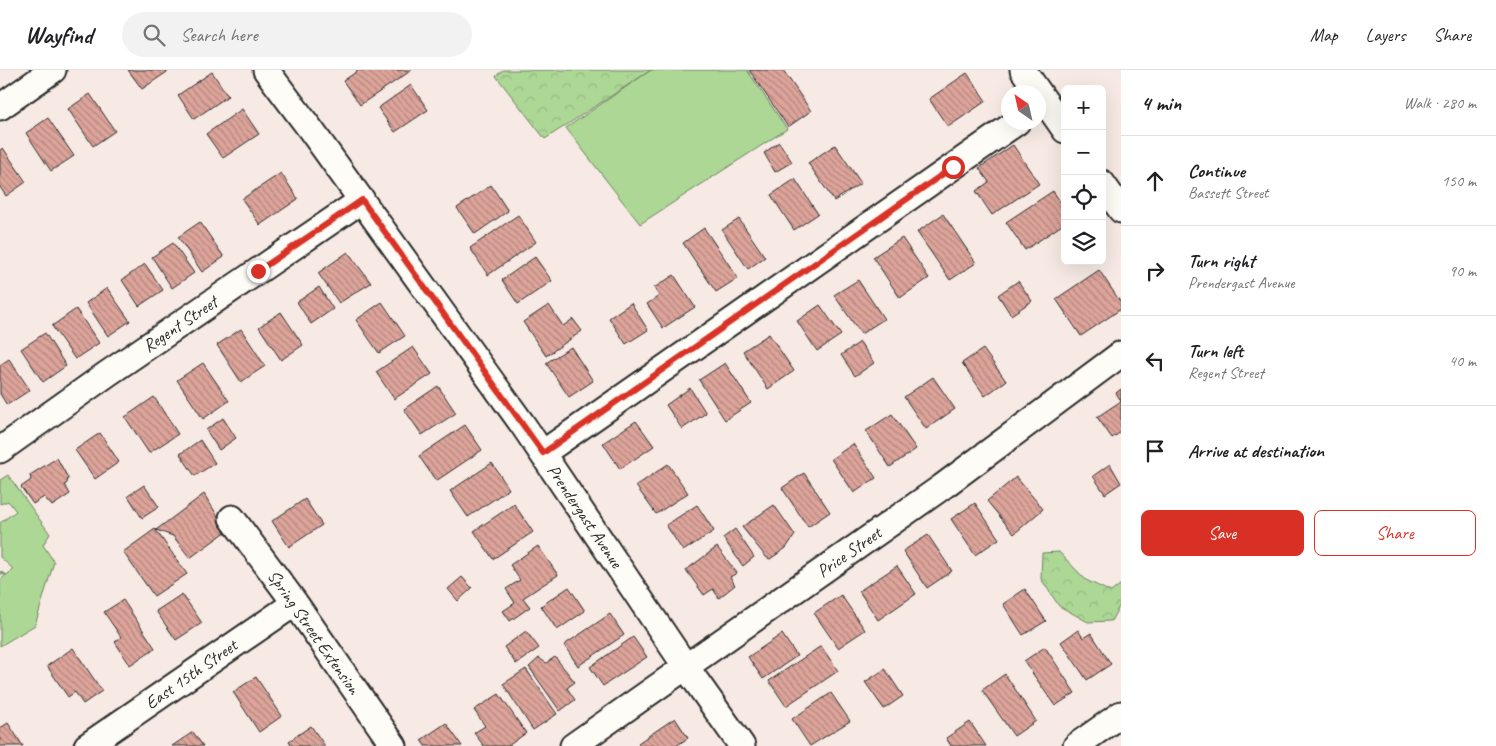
<!DOCTYPE html>
<html lang="en">
<head>
<meta charset="utf-8">
<style>
	:root { --surface:#fff; --page:#f2f2f2; --text:#202124; --muted:#757577; --line:#e0e0e0; --accent:#d93025 }
	body { margin:0; font-family:Caveat,sans-serif; background:var(--page); color:var(--text) }
	.controls { position:absolute; right:15px; top:15px; display:grid; overflow:hidden; border-radius:8px; box-shadow:0 5px 20px #0002 }
	.controls button { width:45px; height:45px; display:grid; place-items:center; padding:0; border:0; border-bottom:1px solid var(--line); background:var(--surface); color:var(--text); font:25px sans-serif }
	.compass { position:absolute; left:1001px; top:15px; width:45px; height:45px; border-radius:50%; background:var(--surface); box-shadow:0 5px 20px #0002; rotate:326deg }
	.stop { position:absolute; width:15px; height:15px; margin:-11px; border:4px solid #d93025; border-radius:50%; background:#fff }
	.stop.end { background:#d93025; border-color:#fff; box-shadow:0 1px 5px #0008 }
	.list { margin:0; padding:0; list-style:none }
	h2 { display:flex; justify-content:space-between; align-items:center; height:65px; margin:0; padding:0 20px; font-size:21px }
	h2 small { font-size:16px; font-weight:400; color:var(--muted) }
	.list li { display:grid; grid-template-columns:32px 1fr auto; gap:15px; align-items:center; box-sizing:border-box; height:90px; padding:0 20px; border-top:1px solid var(--line) }
	.list b { display:block; font-size:19px; white-space:nowrap }
	.list p { margin:0; font-size:16px; white-space:nowrap; color:var(--muted) }
	.list em { font-size:16px; font-style:normal; color:var(--muted) }
	.actions { display:flex; gap:10px; padding:15px 20px }
	.actions a { flex:1; padding:11px 0; border:1px solid var(--accent); border-radius:8px; text-align:center; font-size:18px; color:var(--accent) }
	.actions .main { background:var(--accent); color:#fff }
	.icon { flex:none; width:28px; height:28px; fill:none; stroke:currentColor; stroke-width:2; stroke-linecap:round; stroke-linejoin:round }
	.map { position:relative; flex:none; width:1121px; height:676px; overflow:hidden }
	header { display:flex; align-items:center; gap:30px; box-sizing:border-box; height:70px; padding:0 25px; background:var(--surface); border-bottom:1px solid var(--line) }
	header strong { font-size:24px }
	nav { display:flex; gap:28px; margin-inline-start:auto; font-size:18px }
	.search { width:350px; height:45px; background:var(--page); display:flex; align-items:center; gap:12px; box-sizing:border-box; padding:0 18px; border-radius:28px; color:var(--muted); font-size:19px }
	main { display:flex }
	aside { flex:1; background:var(--surface) }
	.map>svg:first-child { display:block }
	.green { fill:#acd795; stroke:#6c8160 }
	.forest { fill:url(#forest-crowns); stroke:#6c8160 }
	.building { fill:url(#building-back-hatch); stroke:#2b2b2b }
	.lines { fill:none; stroke-linecap:round; stroke-linejoin:round }
	.minor-casing { stroke:#2b2b2b; stroke-width:29 }
	.minor { stroke:#fdfcf7; stroke-width:25 }
	.route { stroke:#d93025; stroke-width:6 }
	.labels { text-anchor:middle; dominant-baseline:central; stroke-width:4; stroke-linejoin:round; paint-order:stroke }
	.street-label { font-size:18px; fill:#2b2b2b; stroke:#fdfcf7 }
</style>
</head>
<body>
<header>
<strong>Wayfind</strong>
<div class="search"><svg class="icon" aria-label="search" viewBox="0 0 24 24"><circle cx="10" cy="10" r="6"/><path d="M15 15l6 6"/></svg>Search here</div>
<nav><a>Map</a><a>Layers</a><a>Share</a></nav>
</header>
<main>
<div class="map">
<svg width="1121" height="676" viewBox="0 0 1121 676">
	<defs>
		<pattern id="forest-crowns" width="20" height="18" patternUnits="userSpaceOnUse" patternTransform="scale(1.25)"><rect width="20" height="18" fill="#acd795"/><path d="M2 6a3 3 0 1 1 6 0M12 15a3 3 0 1 1 6 0" fill="none" stroke="#94b981"/></pattern>
		<pattern id="building-back-hatch" width="6" height="6" patternUnits="userSpaceOnUse" patternTransform="scale(1.25)"><rect width="6" height="6" fill="#dda49a"/><path d="M-1 5l2 2M0 0l6 6M5-1l2 2" fill="none" stroke="#b3867e"/></pattern>
	</defs>
	<rect width="100%" height="100%" fill="#f7eae4"/>
	<filter id="ink" filterUnits="userSpaceOnUse"><feTurbulence type="fractalNoise" baseFrequency=".02" numOctaves="2"/><feDisplacementMap in="SourceGraphic" scale="10" xChannelSelector="R" yChannelSelector="G"/><feConvolveMatrix kernelMatrix="1 2 1 2 8 2 1 2 1" color-interpolation-filters="sRGB"/></filter>
	<g filter="url(#ink)">
		<path class="green" d="M651,0H747L787,59L640,154L566,58Z
			M8,405L50,464L43,475L54,492L35,555L0,576V510L6,505L0,504V501L7,505L13,499L0,487V453L16,441L8,431L0,434V410Z"/>
		<path class="forest" d="M503,0H651L545,69L496,6Z
			M1059,482L1086,510L1111,522L1121,514V533L1111,551L1088,552L1059,536L1041,509L1042,483Z"/>
		<path class="building" d="M128,0H170L142,19Z
			M359,0H412L360,35L343,11Z
			M749,0H783L811,41L788,57Z
			M212,2L228,26L194,49L178,25Z
			M967,3L986,31L948,57L929,29Z
			M411,15L428,40L395,62L378,38Z
			M90,24L115,61L93,76L68,39Z
			M242,39L259,64L223,88L206,64Z
			M48,48L74,86L51,101L26,63Z
			M779,72L792,92L775,102L764,83Z
			M835,75L861,113L834,131L808,93Z
			M1013,75L1039,114L992,145L976,121L989,112L979,98Z
			M3,78L26,112L6,126L0,117V80Z
			M281,103L298,129L260,155L242,129Z
			M795,109L818,144L794,160L771,125Z
			M491,115L508,141L475,164L457,138Z
			M1053,121L1065,139V153L1025,180L1006,152Z
			M943,144L976,193L950,210L917,162Z
			M518,145L536,172L488,205L470,178Z
			M739,149L765,187L748,199L722,160Z
			M200,152L224,187L202,202L178,167Z
			M704,158L738,208L716,222L683,173Z
			M902,168L929,208L900,228L873,187Z
			M173,173L194,203L172,218L152,187Z
			M348,182L371,213L339,233L318,203Z
			M535,187L552,211L518,234L502,210Z
			M145,194L163,220L139,236L122,210Z
			M1099,200L1121,233V239L1081,266L1056,229Z
			M674,205L695,237L663,258L647,234L659,226L654,218Z
			M858,210L884,249L861,264L834,225Z
			M1018,211L1032,231L1011,245L998,225Z
			M319,217L333,239L311,254L297,232Z
			M107,218L130,251L108,266L86,233Z
			M382,232L405,266L379,283L356,250Z
			M631,233L648,260L626,274L609,248Z
			M549,235L563,256L573,249L582,261L546,286L523,252Z
			M820,235L841,265L817,281L797,251Z
			M76,239L99,273L75,289L52,256Z
			M281,242L303,275L281,290L259,257Z
			M241,259L265,296L241,312L217,275Z
			M45,263L66,296L43,312L21,279Z
			M769,264L794,301L768,319L743,281Z
			M860,272L874,293L855,306L841,285Z
			M413,277L432,304L394,329L376,302Z
			M571,277L593,311L569,327L546,293Z
			M983,279L1006,311L985,326L962,293Z
			M9,289L30,320L7,335L0,324V295Z
			M203,293L229,331L203,349L177,310Z
			M725,293L751,333L725,350L699,310Z
			M933,307L955,339L926,359L904,327Z
			M438,316L456,343L422,365L404,339Z
			M690,318L706,343L682,359L666,335Z
			M1121,319V331L1116,323Z
			M154,327L178,364L149,383L125,347Z
			M1121,331V362L1112,368L1097,347Z
			M892,344L916,379L890,397L866,361Z
			M223,348L236,368L219,380L206,360Z
			M636,351L654,376L620,399L603,373Z
			M465,355L482,380L436,411L419,386Z
			M100,363L119,392L95,409L75,380Z
			M200,370L215,393L195,406L180,384Z
			M853,374L876,408L854,423L831,389Z
			M57,388L68,408L67,413L65,415L70,424L52,436L44,427L33,434L21,417L31,410L30,405Z
			M492,393L509,419L468,447L450,421Z
			M668,394L688,423L656,444L636,416Z
			M1110,394L1121,413L1105,424L1093,406Z
			M804,403L830,442L808,457L782,418Z
			M1016,407L1043,439L1014,464L987,431Z
			M144,415L159,437L142,448L128,426Z
			M204,424L227,461L190,488L173,466L156,460Z
			M305,429L322,455L289,477L272,451Z
			M975,433L999,469L975,485L951,449Z
			M514,434L533,462L493,489L474,461Z
			M697,435L714,461L683,481L666,455Z
			M774,435L795,465L786,478L770,489L766,487L742,457Z
			M155,459L187,504L154,526L123,482Z
			M735,459L754,487L743,496L723,468Z
			M928,465L952,501L927,518L903,481Z
			M538,476L558,505L523,528L530,537L510,551L503,541L515,533L506,519L520,510L510,495Z
			M717,477L737,503L730,507L735,515L719,528L713,519L704,525L686,500Z
			M897,496L916,524L878,550L859,521Z
			M462,507L472,518L458,531L448,519Z
			M569,517L585,541L557,560L541,536Z
			M1025,519L1046,551L1023,565L1003,534Z
			M182,524L202,553L176,570L156,541Z
			M841,525L865,560L838,578L814,543Z
			M123,530L155,578L130,595L115,572L121,567L104,542Z
			M610,544L624,565L578,596L564,575Z
			M1078,560L1083,568L1091,563L1111,594L1087,610L1061,572Z
			M526,561L539,578L516,594L504,577Z
			M782,564L797,586L763,609L748,587Z
			M633,567L647,587L603,616L590,597Z
			M821,576L838,601L786,636L769,611Z
			M1045,577L1075,623L1055,636L1024,591Z
			M73,578L102,621L83,634L75,622L68,627L47,596Z
			M555,587L575,612L567,618L575,630L560,641L529,597L539,588L546,593Z
			M526,599L557,644L533,660L503,614Z
			M885,599L903,626L884,639L865,612Z
			M1005,604L1036,651L1014,666L982,620Z
			M256,607L282,646L259,662L233,622Z
			M831,623L850,651L810,676L792,649Z
			M499,624L526,663L508,676H484L474,663L485,656L474,640Z
			M675,648L688,668L676,676H640L638,673Z
			M970,652L986,676H951L946,668Z
			M8,653L23,676H0V658Z
			M446,653L462,676H425L421,670Z
			M311,656L325,676H292L289,671Z
			M193,662L203,676H172Z"/>
		<g class="lines">
			<g class="minor-casing">
				<path id="minor" d="M266,0L311,60L523,355L686,597L742,676
					M1023,0L1065,60
					M0,37L53,0
					M1102,113L1121,140
					M0,380L107,304L362,130
					M543,383L1017,52
					M232,448L295,533L394,676
					M87,676L295,533
					M573,676L942,417L1121,284
					M1076,676L1121,644"/>
			</g>
			<use href="#minor" class="minor"/>
		</g>
	</g>
	<g class="lines" filter="url(#ink)">
		<path class="route" d="M258,201L362,130L543,383L953,97"/>
	</g>
	<g class="labels">
		<g class="street-label">
			<text transform="translate(180 254) rotate(-34)">Regent Street</text>
			<text transform="translate(585 446) rotate(56)">Prendergast Avenue</text>
			<text transform="translate(849 482) rotate(-35)">Price Street</text>
			<text transform="translate(314 562) rotate(55)">Spring Street Extension</text>
			<text transform="translate(191 604) rotate(-35)">East 15th Street</text>
		</g>
	</g>
</svg>
<div class="controls">
<button>+</button>
<button>−</button>
<button><svg class="icon" aria-label="locate" viewBox="0 0 24 24"><circle cx="12" cy="12" r="6"/><path d="M12 2v4M12 18v4M2 12h4M18 12h4"/></svg></button>
<button><svg class="icon" aria-label="layers" viewBox="0 0 24 24"><path d="M12 4l9 5-9 5-9-5zM3 14l9 5 9-5"/></svg></button>
</div>
<svg class="compass" viewBox="-18 -18 36 36"><path d="M0-13l5 13h-10z" fill="#e53935"/><path d="M0 13l5-13h-10z" fill="#757577"/></svg>
<div class="stop" style="left:953px;top:97px"></div>
<div class="stop end" style="left:258px;top:201px"></div>
</div>
<aside>
<h2>4 min<small>Walk · 280 m</small></h2>
<ul class="list">
<li><svg class="icon" aria-label="ahead" viewBox="0 0 24 24"><path d="M12 20V5M6 11l6-6 6 6"/></svg><div><b>Continue</b><p>Bassett Street</p></div><em>150 m</em></li>
<li><svg class="icon" aria-label="right" viewBox="0 0 24 24"><path d="M7 20v-9h11M14 6l5 5-5 5"/></svg><div><b>Turn right</b><p>Prendergast Avenue</p></div><em>90 m</em></li>
<li><svg class="icon" aria-label="left" viewBox="0 0 24 24"><path d="M17 20v-9H6M10 6l-5 5 5 5"/></svg><div><b>Turn left</b><p>Regent Street</p></div><em>40 m</em></li>
<li><svg class="icon" aria-label="arrive" viewBox="0 0 24 24"><path d="M6 21V4h12l-3 4 3 4H6"/></svg><div><b>Arrive at destination</b></div></li>
</ul>
<div class="actions"><a class="main">Save</a><a>Share</a></div>
</aside>
</main>
</body>
</html>
